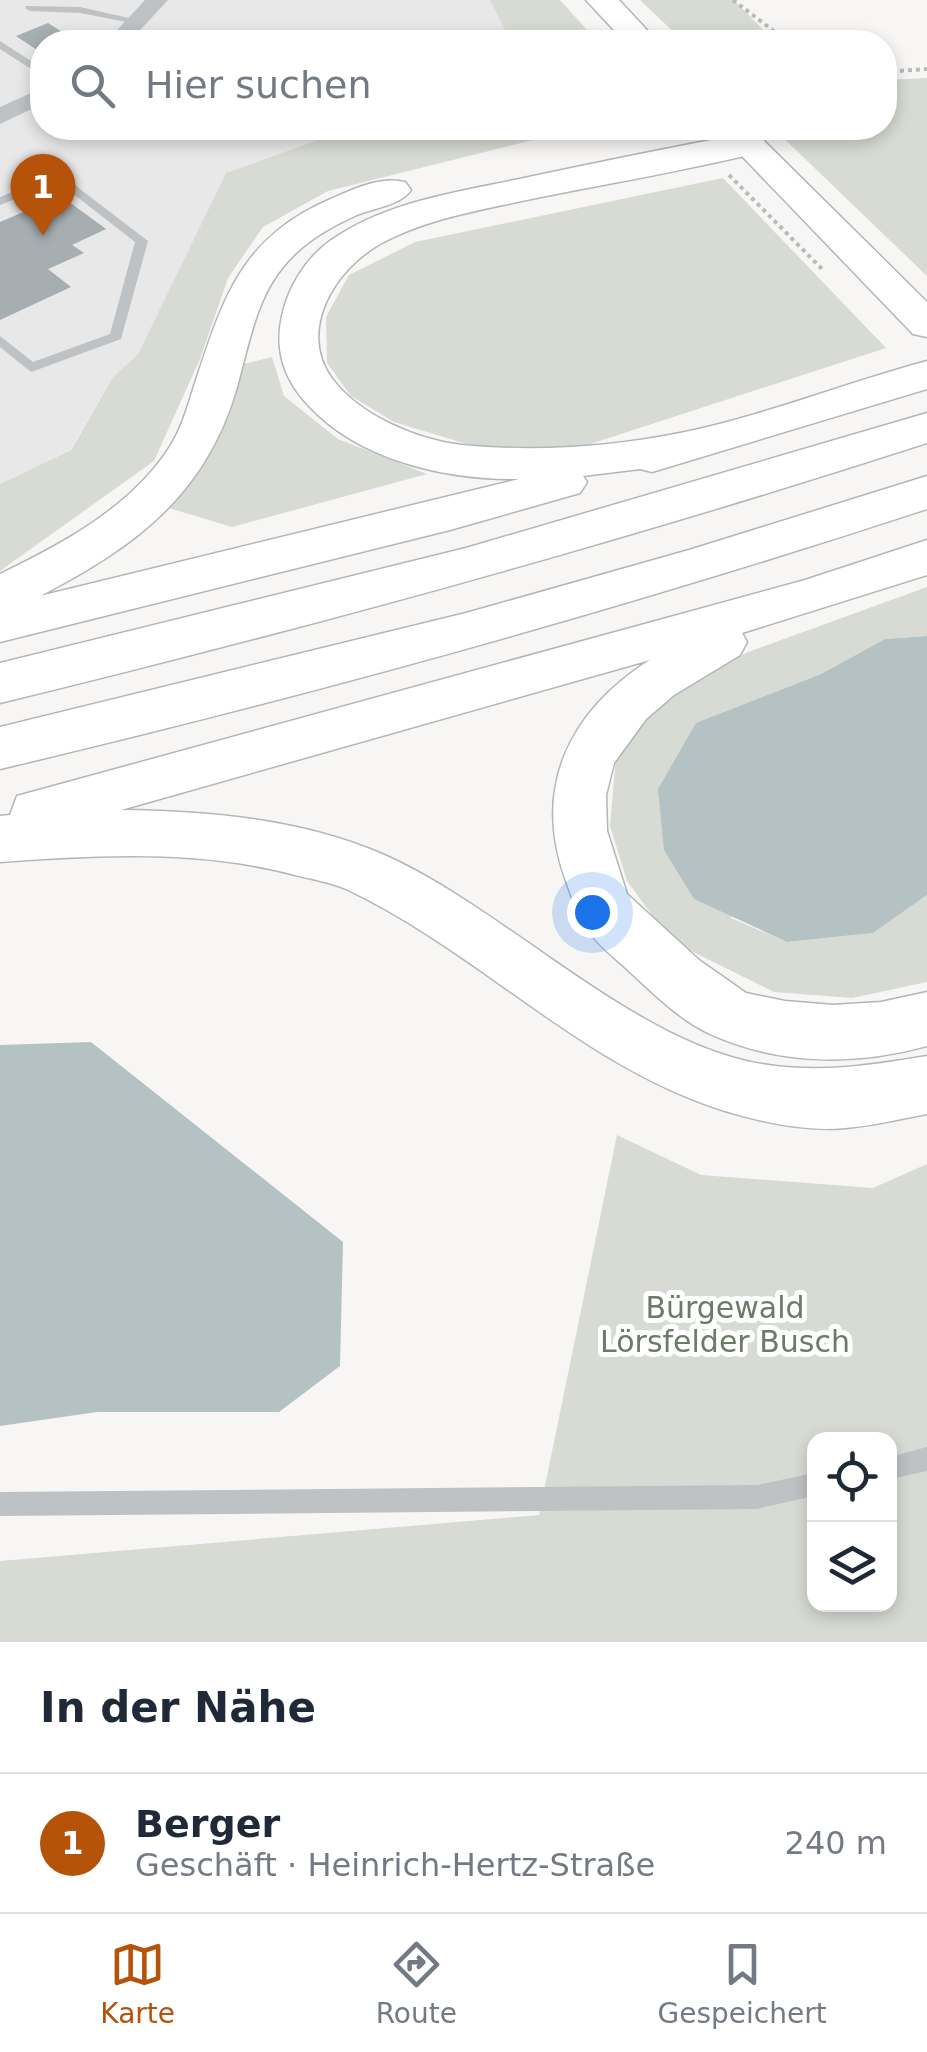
<!DOCTYPE html>
<html lang="de">
<head>
<meta charset="utf-8">
<style>
	:root { --surface:#fff; --page:#f6f6f7; --text:#1f2937; --muted:#747a83; --line:#e0e1e3; --accent:#b45309 }
	body { margin:0; font-family:"DejaVu Sans",sans-serif; background:var(--page); color:var(--text) }
	.controls { position:absolute; right:30px; bottom:30px; display:grid; overflow:hidden; border-radius:20px; box-shadow:0 5px 15px #0003 }
	.controls button { width:90px; height:90px; display:grid; place-items:center; padding:0; border:0; border-bottom:2px solid var(--line); background:var(--surface); color:var(--text); font:50px sans-serif }
	.you { position:absolute; left:592px; top:912px; width:35px; height:35px; margin:-25px; border:8px solid #fff; border-radius:50%; background:#1a73e8; box-shadow:0 0 0 15px #1a73e833 }
	.badge { display:grid; place-items:center; width:65px; height:65px; border-radius:50%; background:var(--accent); color:#fff; font-size:32px; font-weight:700 }
	.pin { position:absolute; translate:-50% -82px; filter:drop-shadow(0 2px 5px #0008) }
	.pin::after { content:''; position:absolute; top:52px; width:35px; height:30px; background:inherit; clip-path:polygon(0 0,100% 0,50% 100%) }
	.list { margin:0; padding:0; list-style:none }
	h2 { display:flex; justify-content:space-between; align-items:center; height:130px; margin:0; padding:0 40px; font-size:42px }
	h2 small { font-size:32px; font-weight:400; color:var(--muted) }
	.list li { display:grid; grid-template-columns:65px 1fr auto; gap:30px; align-items:center; box-sizing:border-box; height:140px; padding:0 40px; border-top:2px solid var(--line) }
	.list b { display:block; font-size:38px; white-space:nowrap }
	.list p { margin:0; font-size:32px; white-space:nowrap; color:var(--muted) }
	.list em { font-size:32px; font-style:normal; color:var(--muted) }
	.icon { flex:none; width:55px; height:55px; fill:none; stroke:currentColor; stroke-width:2; stroke-linecap:round; stroke-linejoin:round }
	.map { position:relative; flex:none; width:927px; height:1642px; overflow:hidden }
	.search { position:absolute; background:var(--surface); box-shadow:0 5px 15px #0003; left:30px; right:30px; top:30px; height:110px; display:flex; align-items:center; gap:25px; box-sizing:border-box; padding:0 35px; border-radius:40px; color:var(--muted); font-size:38px }
	.sheet { height:270px; background:var(--surface) }
	nav { display:flex; justify-content:space-around; align-items:center; box-sizing:border-box; height:140px; border-top:2px solid var(--line); background:var(--surface); font-size:28px; color:var(--muted) }
	nav a { display:grid; justify-items:center; gap:5px }
	nav .on { color:var(--accent) }
	.map>svg:first-child { display:block }
	.built { fill:#e7e8e7 }
	.green { fill:#d7dbd3; fill-rule:evenodd }
	.water { fill:#b5c2c4 }
	.building { fill:#a6aeb2 }
	.lines { fill:none; stroke-linecap:round; stroke-linejoin:round }
	.secondary-casing { stroke:#b1b6ba; stroke-width:3 }
	.highway-casing { stroke:#b2b6b8; stroke-width:3 }
	.path { stroke:#b8bbbd; stroke-width:4; stroke-dasharray:4 4; stroke-linecap:butt }
	.lane { fill:#bec2c5; fill-rule:evenodd }
	.street { fill:#bec2c5; fill-rule:evenodd }
	.secondary { fill:#fff; fill-rule:evenodd }
	.highway { fill:#fff; fill-rule:evenodd }
	.labels { text-anchor:middle; dominant-baseline:central; stroke-width:10; stroke-linejoin:round; paint-order:stroke }
	.near-park-label { font-size:30px; fill:#6d7a67; stroke:#fff }
</style>
</head>
<body>
<div class="map">
<svg width="927" height="1642" viewBox="0 0 927 1642">
	<rect width="100%" height="100%" fill="#f7f6f4"/>
	<path class="built" d="M0,0H490L511,42H42V128H351L226,173L138,354L113,377L70,450L0,484Z"/>
	<path class="green" d="M490,0H560L598,42H511Z
		M640,0H734L775,42H684Z
		M927,78V276L773,128H884L885,80Z
		M351,128H581L328,191L263,227L228,278L200,359L154,461L0,571V484L71,450L113,377L138,354L226,173Z
		M723,178L886,348L581,447L480,448L394,422L351,396L327,363L326,317L349,275L415,242Z
		M272,357L284,396L338,439L427,474L232,527L169,508L221,428L244,364Z
		M927,587V636L885,639L819,675L731,918L787,942L873,933L927,895V982L852,998L774,992L671,941L627,881L610,826L616,756L660,701L748,652Z
		M617,1135L701,1175L873,1188L927,1164V1642H0V1561L539,1515ZM814,1440H890V1604H814Z"/>
	<path class="water" d="M927,636V895L873,933L787,942L694,899L664,850L658,789L696,723L819,675L885,639Z
		M91,1042L343,1242L340,1366L279,1412H97L0,1426V1045Z"/>
	<path class="building" d="M48,23L70,37L42,42V48L37,50L16,36Z
		M61,196L106,229L72,245L84,253L48,269L71,287L0,320V222Z"/>
	<g class="lines">
		<g class="secondary-casing">
			<path id="secondary" d="M586,0H619L658,42H625Z
				M715,128H751L927,302V337L913,334Z"/>
		</g>
		<g class="highway-casing">
			<path id="highway" d="M748,133L761,136L766,144L761,152C680,172 598,185 517,202C470,212 422,221 380,244C337,268 297,328 331,377C358,415 417,440 462,445C534,452 610,447 680,433C764,416 845,383 927,361V389L652,472L640,469L583,476L587,482L580,493L450,530L0,642V574C62,544 130,508 169,448C183,427 189,401 197,377C225,292 244,236 333,198C355,188 382,176 405,182L411,190C401,205 374,208 357,215C330,227 302,243 283,267C256,299 248,348 237,387C206,495 135,547 40,596L519,479C447,480 360,461 309,406C285,381 274,351 282,316C288,287 306,258 330,241C386,201 459,192 524,178C599,162 673,147 748,133Z
				M927,413V443C621,542 312,627 0,703V663L466,548Z
				M927,476V509C622,609 313,695 0,769V727L466,613L689,550Z
				M927,540V575L742,633L747,642L740,655L674,695L646,719L614,763L606,795L607,831L627,894L699,960L746,993L785,1001L833,1005L881,1002L927,992V1046C855,1066 778,1065 710,1034C680,1020 655,995 631,973C617,959 599,947 588,930C578,916 572,898 566,881C532,789 568,712 650,660L121,810C208,811 301,819 382,854C506,908 636,1047 768,1065C823,1073 873,1065 927,1056V1114C900,1119 872,1126 845,1128C805,1132 762,1122 725,1111C581,1066 480,952 346,889C330,882 311,879 295,875C198,849 98,855 0,862V816L10,815L17,796L805,580Z"/>
		</g>
		<path class="path" d="M733,0L788,42
			M884,72L927,69
			M729,175L822,269"/>
		<path class="lane" d="M26,6L80,7L142,21L137,24L80,13L30,11L25,8Z
			M0,41L42,68V76L0,49Z
			M59,173L148,241L121,339L31,372L0,347V336L33,362L110,334L135,242L58,182L0,205V197Z
			M927,1447V1471L890,1479V1457Z
			M814,1473V1496L757,1509L0,1516V1492L757,1485Z"/>
		<path class="street" d="M145,0H168L129,42H106Z
			M42,88V104L0,124V107Z"/>
		<use href="#secondary" class="secondary"/>
		<use href="#highway" class="highway"/>
	</g>
	<g class="labels">
		<g class="near-park-label">
			<text x="725" y="1307">Bürgewald<tspan x="725" dy="34">Lörsfelder Busch</tspan></text>
		</g>
	</g>
</svg>
<div class="controls">
<button><svg class="icon" aria-label="locate" viewBox="0 0 24 24"><circle cx="12" cy="12" r="6"/><path d="M12 2v4M12 18v4M2 12h4M18 12h4"/></svg></button>
<button><svg class="icon" aria-label="layers" viewBox="0 0 24 24"><path d="M12 4l9 5-9 5-9-5zM3 14l9 5 9-5"/></svg></button>
</div>
<div class="you"></div>
<div class="pin badge" style="left:43px;top:236px">1</div>
<div class="search"><svg class="icon" aria-label="search" viewBox="0 0 24 24"><circle cx="10" cy="10" r="6"/><path d="M15 15l6 6"/></svg>Hier suchen</div>
</div>
<section class="sheet">
<h2>In der Nähe<small></small></h2>
<ul class="list">
<li><span class="badge">1</span><div><b>Berger</b><p>Geschäft · Heinrich-Hertz-Straße</p></div><em>240 m</em></li>
</ul>
</section>
<nav>
<a class="on"><svg class="icon" aria-label="map" viewBox="0 0 24 24"><path d="M3 6l6-2 6 2 6-2v14l-6 2-6-2-6 2zM9 4v14M15 6v14"/></svg>Karte</a>
<a><svg class="icon" aria-label="directions" viewBox="0 0 24 24"><path d="M12 3l9 9-9 9-9-9zM9 14v-3h6M13 9l2 2-2 2"/></svg>Route</a>
<a><svg class="icon" aria-label="saved" viewBox="0 0 24 24"><path d="M7 4h10v16l-5-4-5 4z"/></svg>Gespeichert</a>
</nav>
</body>
</html>
